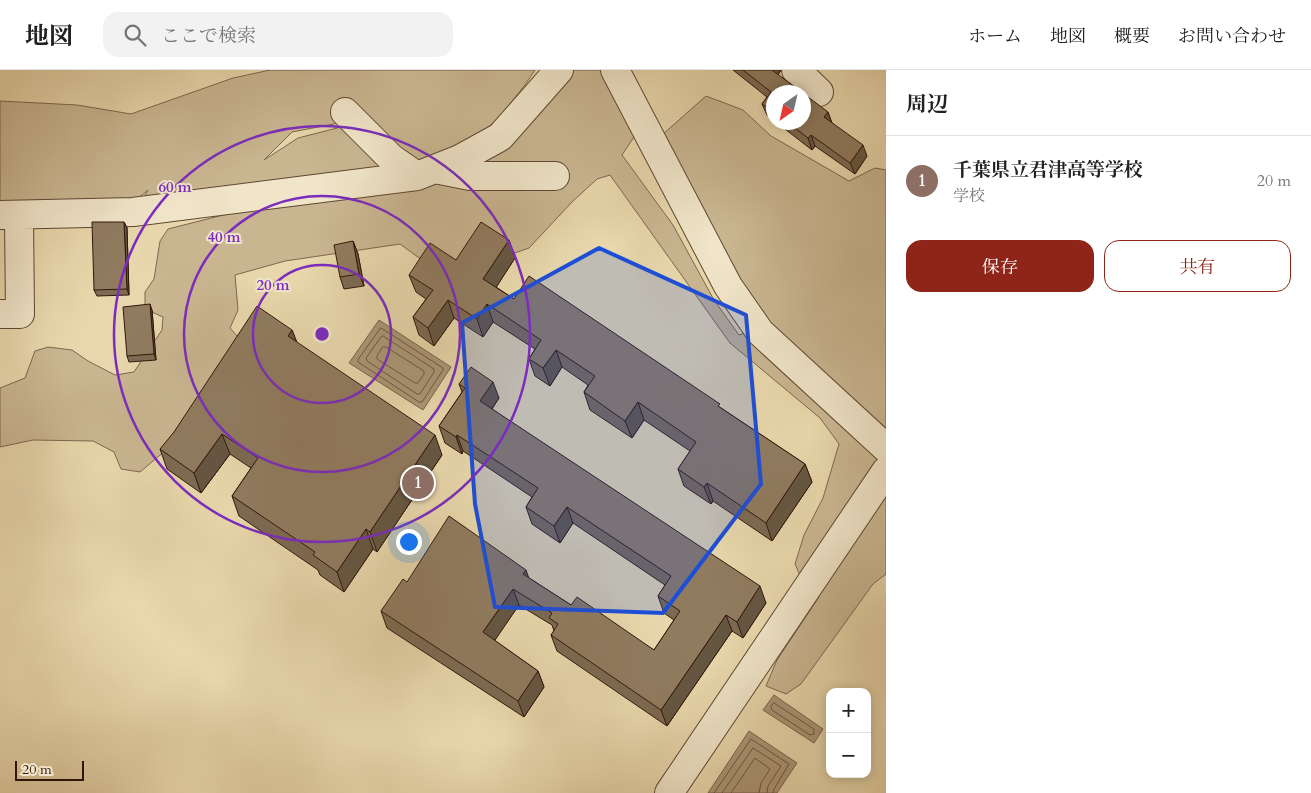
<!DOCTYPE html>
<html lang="ja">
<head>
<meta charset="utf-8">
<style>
	:root { --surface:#fff; --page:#f2f2f2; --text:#222; --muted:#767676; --line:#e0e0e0; --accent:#8f2418 }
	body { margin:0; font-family:Cardo,"Noto Serif JP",serif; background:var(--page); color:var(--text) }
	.controls { position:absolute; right:15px; bottom:15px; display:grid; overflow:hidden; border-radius:10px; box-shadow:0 2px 12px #0003 }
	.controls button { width:45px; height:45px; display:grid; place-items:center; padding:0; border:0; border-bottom:1px solid var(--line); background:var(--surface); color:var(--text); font:25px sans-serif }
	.compass { position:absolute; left:766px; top:15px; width:45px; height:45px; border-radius:50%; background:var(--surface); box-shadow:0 2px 12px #0003; rotate:214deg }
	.scale { position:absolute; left:15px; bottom:12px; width:69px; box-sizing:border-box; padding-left:5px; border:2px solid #31170b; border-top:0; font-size:14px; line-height:18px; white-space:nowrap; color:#31170b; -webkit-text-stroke:4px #f0e5c9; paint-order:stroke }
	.you { position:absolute; left:408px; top:471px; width:18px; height:18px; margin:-12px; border:4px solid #fff; border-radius:50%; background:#1a73e8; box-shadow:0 0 0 8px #1a73e833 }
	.badge { display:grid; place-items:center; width:32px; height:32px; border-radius:50%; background:var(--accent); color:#fff; font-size:16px; font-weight:700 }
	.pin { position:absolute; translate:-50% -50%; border:2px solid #fff; box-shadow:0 1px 5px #0006 }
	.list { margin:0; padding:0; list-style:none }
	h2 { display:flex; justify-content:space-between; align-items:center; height:65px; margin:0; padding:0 20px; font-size:21px }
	h2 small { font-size:16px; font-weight:400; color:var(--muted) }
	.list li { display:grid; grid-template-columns:32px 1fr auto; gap:15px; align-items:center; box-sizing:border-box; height:90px; padding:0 20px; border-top:1px solid var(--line) }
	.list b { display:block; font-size:19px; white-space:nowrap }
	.list p { margin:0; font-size:16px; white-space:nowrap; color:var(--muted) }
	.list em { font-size:16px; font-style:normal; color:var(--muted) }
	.actions { display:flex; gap:10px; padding:15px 20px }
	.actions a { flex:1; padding:11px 0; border:1px solid var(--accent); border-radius:15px; text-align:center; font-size:18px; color:var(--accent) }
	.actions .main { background:var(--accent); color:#fff }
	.icon { flex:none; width:28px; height:28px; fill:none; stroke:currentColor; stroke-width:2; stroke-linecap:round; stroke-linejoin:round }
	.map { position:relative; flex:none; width:886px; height:723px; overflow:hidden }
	header { display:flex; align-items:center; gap:30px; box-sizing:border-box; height:70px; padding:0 25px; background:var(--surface); border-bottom:1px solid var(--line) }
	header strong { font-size:24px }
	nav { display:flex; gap:28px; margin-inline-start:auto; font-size:18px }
	.search { width:350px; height:45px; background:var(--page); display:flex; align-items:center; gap:12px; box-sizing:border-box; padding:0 18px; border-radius:15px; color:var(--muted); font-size:19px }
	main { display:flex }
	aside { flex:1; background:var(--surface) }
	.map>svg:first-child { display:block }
	.green { fill:#c9b691; stroke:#7d664e; fill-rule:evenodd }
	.water { fill:#aa9675; stroke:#7a634b }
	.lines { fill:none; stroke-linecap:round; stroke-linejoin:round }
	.shore { stroke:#6e5640; stroke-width:1 }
	.minor-casing { stroke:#5f4733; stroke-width:30 }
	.minor { stroke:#f0e5c9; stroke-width:28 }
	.wall { fill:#7c6a52; stroke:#31170b }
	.shaded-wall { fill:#655642; stroke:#31170b }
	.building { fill:#907b5f; stroke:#31170b }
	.marked { fill:#1d4ed8; fill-opacity:0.2; stroke:#1d4ed8; stroke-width:4; stroke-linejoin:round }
	.ring { fill:none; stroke:#7b2cbf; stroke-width:2.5 }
	.centre { fill:#7b2cbf; stroke:#f0e5c9; stroke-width:2.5 }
	.ring-label { font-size:15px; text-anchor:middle; font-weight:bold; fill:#7b2cbf; stroke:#f0e5c9; stroke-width:4; stroke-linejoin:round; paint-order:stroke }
</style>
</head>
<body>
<header>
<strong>地図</strong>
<div class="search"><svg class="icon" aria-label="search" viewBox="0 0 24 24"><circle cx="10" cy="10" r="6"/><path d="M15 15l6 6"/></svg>ここで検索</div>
<nav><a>ホーム</a><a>地図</a><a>概要</a><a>お問い合わせ</a></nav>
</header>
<main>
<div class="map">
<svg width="886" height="723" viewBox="0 0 886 723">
	<rect width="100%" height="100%" fill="#e8d7ac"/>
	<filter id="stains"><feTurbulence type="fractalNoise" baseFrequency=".004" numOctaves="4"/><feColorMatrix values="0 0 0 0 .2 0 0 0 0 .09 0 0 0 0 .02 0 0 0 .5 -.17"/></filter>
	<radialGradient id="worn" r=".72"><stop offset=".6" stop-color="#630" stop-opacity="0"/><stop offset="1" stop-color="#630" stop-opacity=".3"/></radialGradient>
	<path class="green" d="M270,0H535L525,15L498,49L460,80L414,94L147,133L145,125L148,120L109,153L0,152V31L77,35L131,44L233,8ZM365,48L364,51L298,68L264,90L292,62Z
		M564,0H605L636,64L622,85L673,155L714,230L739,265L753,260L662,65L706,26L743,40L771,66L849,111L875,98L886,100V504L873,514L801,614L786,624L766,616L777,590L819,527L805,517L795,494L804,465L823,428L839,374L820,348L730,273L610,105L597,109L572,132L529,178L512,184L464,198L422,190L400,174L285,191L235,205L238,240L230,258L245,275L165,381L140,402L121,399L114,382L93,371L33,370L0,377V318L25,308L35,281L48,277L72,280L88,291L115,305L134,302L162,260L163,247L145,239V222L154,209L160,171L168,159L231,143L424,117Z"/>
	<path class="water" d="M379,250L451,297L423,340L349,293Z
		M774,625L823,659L814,673L763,640Z
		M749,661L797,693L777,723H708Z"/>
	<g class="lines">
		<path class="shore" d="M381,258L443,298V300L422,332H419L358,292V290Z
			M383,266L434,299V302L420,324H417L367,291L366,288L381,267Z
			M383,277H386L424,301V304L418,313H415L377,289V286Z
			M774,633L814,659V664L810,665L772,640L771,637Z
			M714,723L751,669L789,694L774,719L773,723
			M722,723L753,678L781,696L768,716L767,723
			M731,723L755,688L770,699L761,713L759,723"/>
		<g class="minor-casing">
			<path id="minor" d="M615,0L728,216L760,262L886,378
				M796,0L819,22
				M345,42L391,88L417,106
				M435,99L470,106H555
				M0,145L133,142L417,106L460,89L500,67L559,0
				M0,244H20L19,146
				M669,723L886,401"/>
		</g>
		<use href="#minor" class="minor"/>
	</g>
	<path class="wall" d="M733,0H781L778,5L774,22V51L767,45L762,34L767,27Z
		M828,42L832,53L867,86L855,104L815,76L812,80L776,52H804Z
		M124,152L127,158L129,225L97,226L94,220Z
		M509,170L515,188L496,217L514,229L721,338L805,394L812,412L772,471L713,431L711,434L684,416L678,399L690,381L644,350L632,368L590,340L584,322L588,315L562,297L550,316L535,306L529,289L535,279L493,252L483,267L454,248L434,276L419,265L413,247L426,229L416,222L409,205L456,190Z
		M353,171L358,184L364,216L344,219L340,207Z
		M152,240L156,290L129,292L127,286Z
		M292,260L297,273L442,385L377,482L373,479L344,522L320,505L318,500L239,446L232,426L251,398L230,384L201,423L167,399L160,379Z
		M459,314L499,328L492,339L766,533L743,568L732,561L667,656L557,581L551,565L554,561L552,555L519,535L494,570L538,601L544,617L524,647L387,558L381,541L407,512L529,508L571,535L654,580L674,550L664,543L658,526L665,515L573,453L560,473L532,454L526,437L532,427L463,381L462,384L445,373L439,356L462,322Z"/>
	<path class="shaded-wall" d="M770,0H781L774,10Z
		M828,42L832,54L824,47Z
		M811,65L815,76L812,80L808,68Z
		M863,75L867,86L855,104L850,93Z
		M124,152L127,158L129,225L127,219Z
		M509,170L515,188L490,227L483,209Z
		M353,171L358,184L364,216L359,204Z
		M448,230L454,248L434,276L428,258Z
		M150,234L152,240L156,290L154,284Z
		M487,234L493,252L483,267L477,249Z
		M292,260L300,280L288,266Z
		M556,280L562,297L550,316L543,298Z
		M493,312L499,328L486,347L480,331Z
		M638,332L644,350L632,368L625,351Z
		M222,364L230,384L201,423L194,403Z
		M435,365L442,385L377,482L370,462Z
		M457,365L463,381L462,384L456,367Z
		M805,394L812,412L772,471L766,453Z
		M707,413L713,431L711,434L704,417Z
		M567,437L573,453L560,473L554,456Z
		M366,459L373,479L344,522L337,502Z
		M526,500L532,517L523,504Z
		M760,516L766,533L743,568L737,552Z
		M513,519L519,535L489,579L483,562Z
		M726,545L732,561L667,656L661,640Z
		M538,601L544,617L524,647L518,631Z"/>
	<path class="building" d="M743,0H772L802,22H774V42L762,34L771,22Z
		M804,24L828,42L824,47L863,75L850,93L811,65L808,68L787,52H804Z
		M92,152H124L127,219L94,220Z
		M481,152L509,170L483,209L514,229L529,206L720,334L718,336L805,394L766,453L707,413L704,417L678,399L696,372L638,332L625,351L584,322L595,306L556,280L543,298L529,289L541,270L487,234L477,249L448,230L428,258L413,247L433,220L409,205L430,173L456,190Z
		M353,171L359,204L340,207L334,175Z
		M150,234L154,284L127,286L123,237Z
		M257,236L292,260L288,266L435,365L370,462L366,459L337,502L313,485L315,482L232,426L258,388L222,364L194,403L160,379L174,362Z
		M471,297L493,312L480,331L760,516L737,552L726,545L661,640L551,565L558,554L549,548L552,543L513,519L483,562L538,601L518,631L381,541L403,509L407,512L449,446L526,500L523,504L571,535L577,527L654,580L680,541L658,526L671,506L567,437L554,456L526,437L538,418L457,365L456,367L439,356L465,318L459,314Z"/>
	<path class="marked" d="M599,178L746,245L761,414L663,543L495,537L475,434L462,253Z"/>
	<g class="ring">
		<circle cx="322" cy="264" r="69"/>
		<circle cx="322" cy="264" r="138"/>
		<circle cx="322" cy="264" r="208"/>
	</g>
	<circle cx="322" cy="264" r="8" class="centre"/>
	<g class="ring-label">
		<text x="175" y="122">60 m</text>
		<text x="224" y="172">40 m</text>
		<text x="273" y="220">20 m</text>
	</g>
	<rect width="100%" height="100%" filter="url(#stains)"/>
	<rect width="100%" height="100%" fill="url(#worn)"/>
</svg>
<div class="controls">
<button>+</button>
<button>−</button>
</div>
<svg class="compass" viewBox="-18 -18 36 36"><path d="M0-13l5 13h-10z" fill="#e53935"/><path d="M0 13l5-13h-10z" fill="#767676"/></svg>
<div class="scale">20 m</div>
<div class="you"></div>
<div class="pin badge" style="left:418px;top:413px;background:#8d6e63">1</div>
</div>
<aside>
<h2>周辺<small></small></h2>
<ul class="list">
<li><span class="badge" style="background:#8d6e63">1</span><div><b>千葉県立君津高等学校</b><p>学校</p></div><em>20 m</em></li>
</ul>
<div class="actions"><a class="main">保存</a><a>共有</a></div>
</aside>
</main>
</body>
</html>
